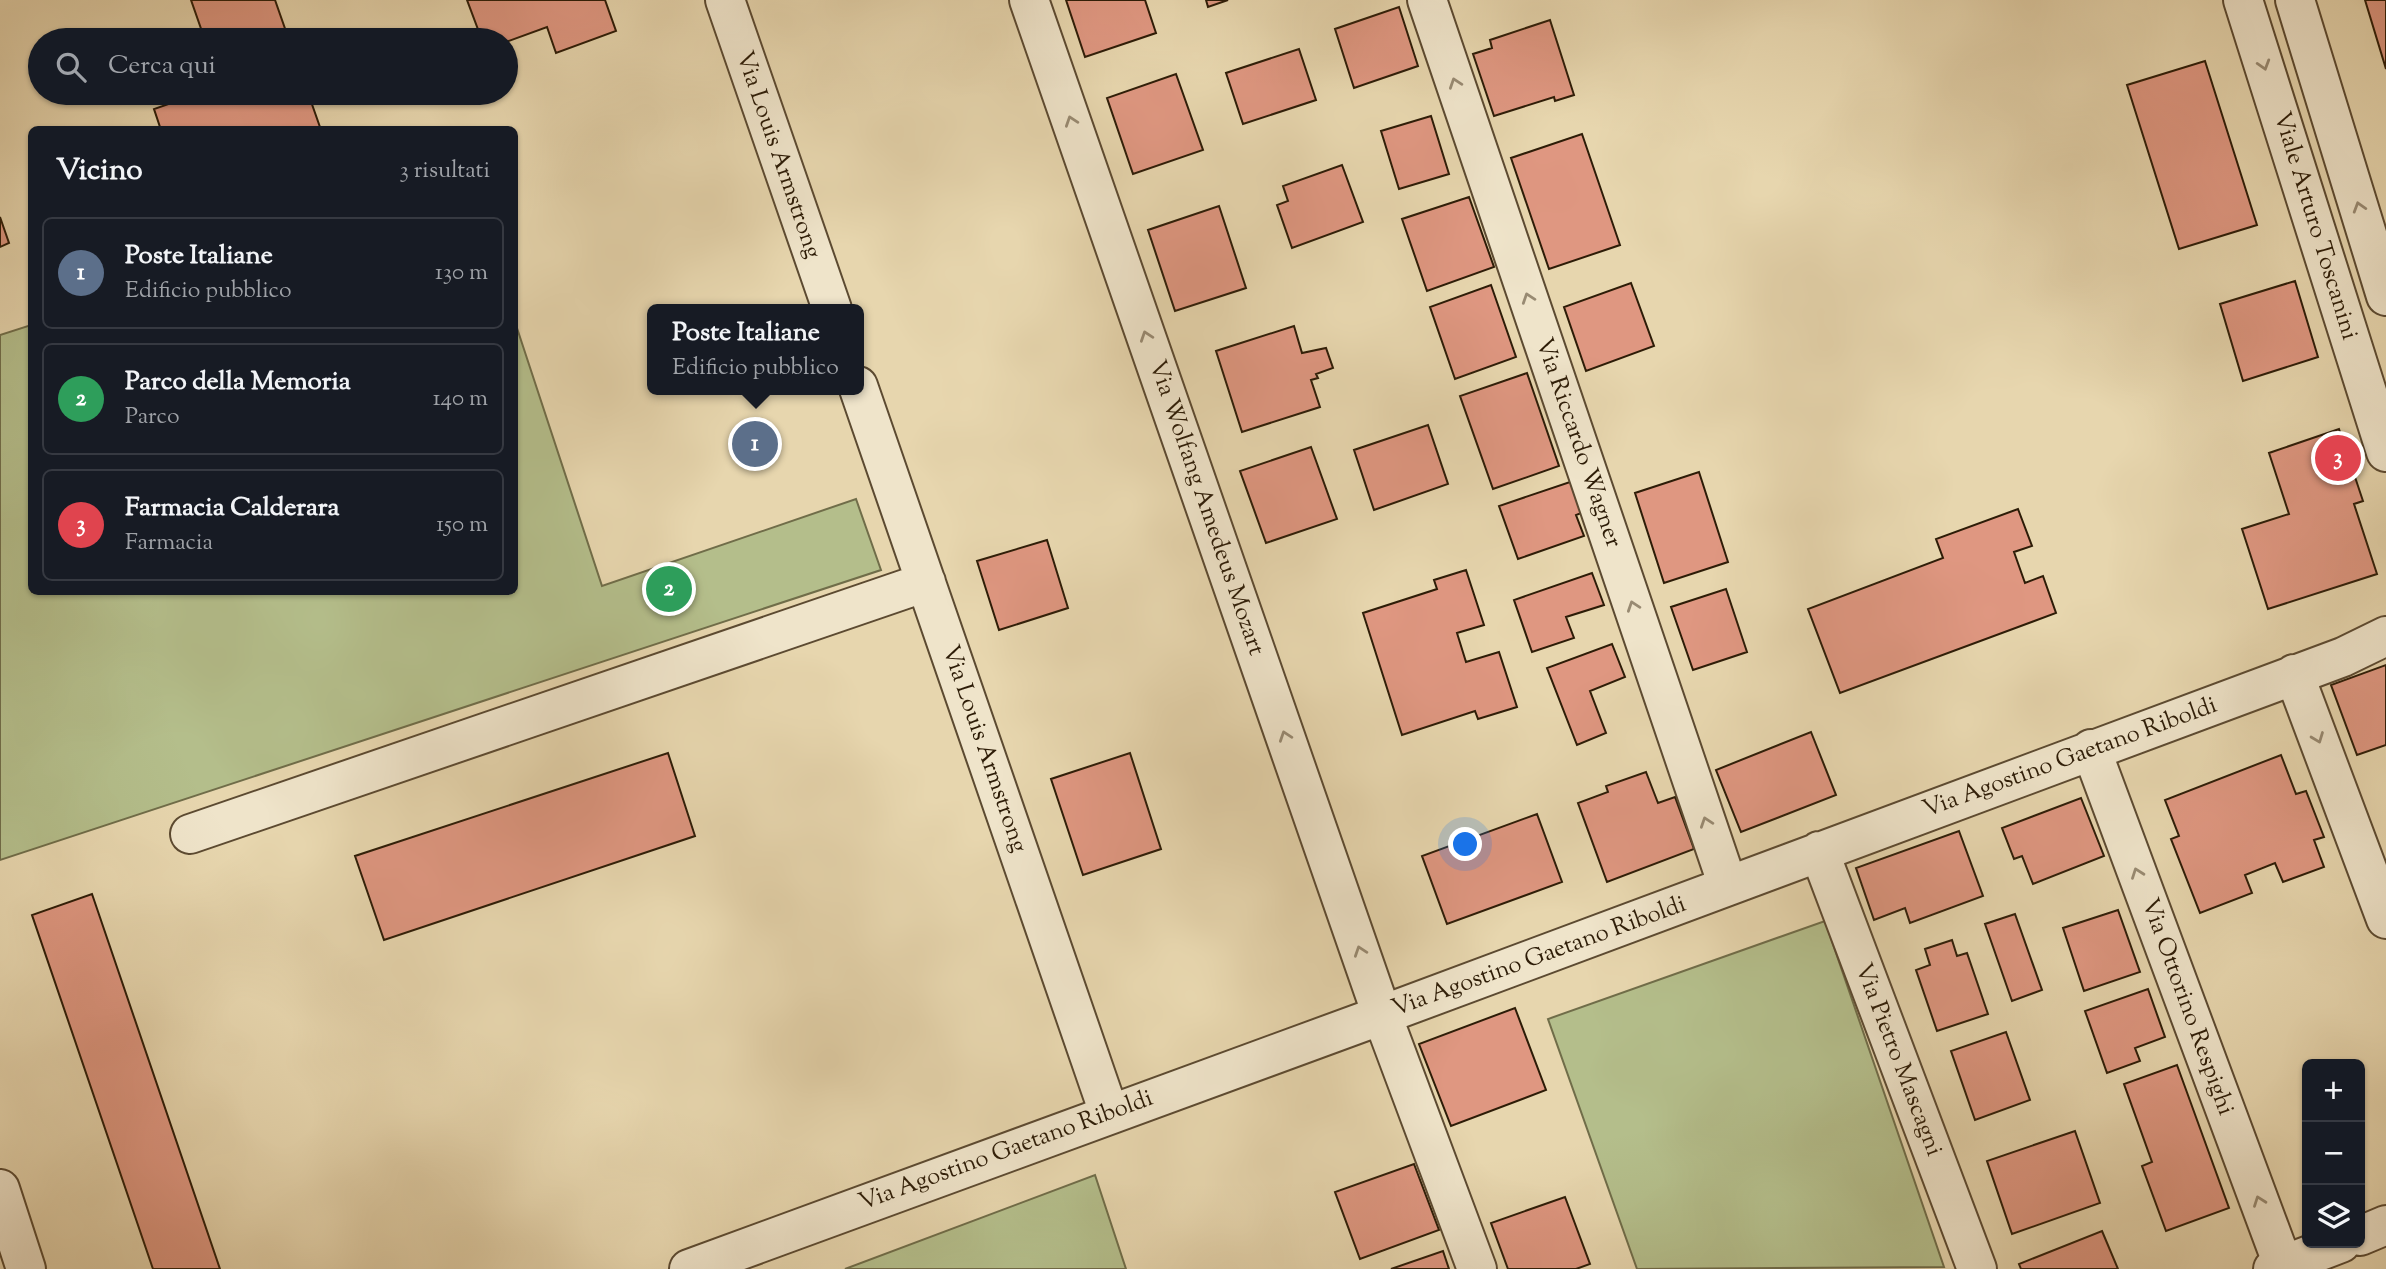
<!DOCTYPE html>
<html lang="it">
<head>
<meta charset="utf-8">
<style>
	:root { --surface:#171b24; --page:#242831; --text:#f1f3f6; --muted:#9ea1a6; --line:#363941; --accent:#c59692 }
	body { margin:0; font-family:"Sorts Mill Goudy",serif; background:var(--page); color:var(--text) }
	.controls { position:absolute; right:21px; bottom:21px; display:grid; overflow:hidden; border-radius:10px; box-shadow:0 2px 5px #0004 }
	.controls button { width:63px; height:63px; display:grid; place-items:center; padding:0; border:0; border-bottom:2px solid var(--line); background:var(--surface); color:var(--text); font:35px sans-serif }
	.you { position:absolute; left:1466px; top:845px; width:24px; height:24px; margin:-18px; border:5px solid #fff; border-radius:50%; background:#1a73e8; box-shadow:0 0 0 10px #1a73e833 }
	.badge { display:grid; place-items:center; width:46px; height:46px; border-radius:50%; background:var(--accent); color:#fff; font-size:23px; font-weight:700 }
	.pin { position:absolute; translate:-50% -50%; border:4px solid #fff; box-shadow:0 2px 7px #0006 }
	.popup { position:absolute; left:647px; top:304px; width:217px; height:91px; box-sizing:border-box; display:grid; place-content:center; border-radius:10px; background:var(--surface); filter:drop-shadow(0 2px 5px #0005); font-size:23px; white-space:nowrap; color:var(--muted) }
	.popup b { font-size:26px; color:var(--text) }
	.popup::after { content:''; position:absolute; left:50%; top:100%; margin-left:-14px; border:14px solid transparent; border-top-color:var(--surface) }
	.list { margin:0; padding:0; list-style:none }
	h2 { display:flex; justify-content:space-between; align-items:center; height:91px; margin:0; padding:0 28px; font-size:30px }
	h2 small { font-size:23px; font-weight:400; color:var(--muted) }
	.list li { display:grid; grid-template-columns:46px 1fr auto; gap:21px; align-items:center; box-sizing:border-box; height:112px; margin:0 14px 14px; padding:0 14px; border:2px solid var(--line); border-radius:10px }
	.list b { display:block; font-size:26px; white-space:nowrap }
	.list p { margin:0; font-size:23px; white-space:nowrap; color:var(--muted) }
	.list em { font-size:23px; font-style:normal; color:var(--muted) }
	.icon { flex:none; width:38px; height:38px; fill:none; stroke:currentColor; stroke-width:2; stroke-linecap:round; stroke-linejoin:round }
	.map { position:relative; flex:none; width:2386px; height:1269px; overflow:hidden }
	.search { position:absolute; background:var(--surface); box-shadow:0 2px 5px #0004; left:28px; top:28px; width:490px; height:77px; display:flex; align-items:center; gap:18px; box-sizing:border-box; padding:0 24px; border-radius:38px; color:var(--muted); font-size:26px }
	.panel { position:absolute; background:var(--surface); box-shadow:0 2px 5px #0004; left:28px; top:126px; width:490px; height:469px; border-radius:10px }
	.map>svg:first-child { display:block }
	.green { fill:#b4be8b; stroke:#706d49; stroke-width:2 }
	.building { fill:#df9781; stroke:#2d1c07; stroke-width:2 }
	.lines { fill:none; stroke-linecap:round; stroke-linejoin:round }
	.minor-casing { stroke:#5c4a31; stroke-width:42 }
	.minor { stroke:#efe4ca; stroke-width:38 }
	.oneway { stroke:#988a72 }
	.labels { text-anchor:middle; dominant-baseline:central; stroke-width:6; stroke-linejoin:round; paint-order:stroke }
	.street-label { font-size:24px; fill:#2d1c07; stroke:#efe4ca }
</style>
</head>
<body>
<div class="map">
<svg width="2386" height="1269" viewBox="0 0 2386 1269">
	<rect width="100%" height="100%" fill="#e7d6ae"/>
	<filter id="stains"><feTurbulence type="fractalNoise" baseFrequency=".00286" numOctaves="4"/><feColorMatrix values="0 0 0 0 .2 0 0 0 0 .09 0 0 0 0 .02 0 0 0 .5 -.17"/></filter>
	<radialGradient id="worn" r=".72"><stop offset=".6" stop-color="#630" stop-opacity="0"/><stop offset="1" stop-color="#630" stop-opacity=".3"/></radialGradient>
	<path class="green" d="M515,322L602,586L856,499L881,570L0,860V335L31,325L32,592H514Z
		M1825,921L1944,1267L1637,1269L1548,1019Z
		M1095,1175L1126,1269H845Z"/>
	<path class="building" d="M191,0H275L289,40H205Z
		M467,0H605L616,31L556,53L547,27L506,42L482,40Z
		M1066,0H1145L1156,33L1085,57Z
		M1206,0H1228L1208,7Z
		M2365,0H2386V69Z
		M1399,7L1418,66L1354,88L1335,29Z
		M1550,20L1574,95L1555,101L1554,97L1494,116L1473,54L1492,48L1490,40Z
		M1299,49L1316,100L1243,124L1226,73Z
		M2205,61L2257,225L2179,249L2127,85Z
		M1176,74L1203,150L1133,174L1107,98Z
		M200,93H308L321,130H161L154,109Z
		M1431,116L1449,174L1399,189L1381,131Z
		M1582,134L1620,245L1549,269L1511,158Z
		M1342,165L1363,222L1292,248L1277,205L1288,201L1283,186Z
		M1469,197L1494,267L1427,291L1402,219Z
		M1219,206L1246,288L1175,311L1148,230Z
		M0,217L9,243L0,247Z
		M2295,281L2318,357L2243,381L2220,304Z
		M1631,283L1654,346L1586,371L1564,307Z
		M1491,285L1516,357L1455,379L1430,307Z
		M1294,326L1302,353L1326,348L1333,368L1316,374L1318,378L1311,380L1320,407L1242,432L1216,351Z
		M1527,373L1559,466L1493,489L1460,396Z
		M1428,425L1448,484L1374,510L1354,450Z
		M2339,429L2363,501L2354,504L2377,574L2268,609L2242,529L2289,514L2269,453Z
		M1311,447L1337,519L1266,543L1240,471Z
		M1699,472L1728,562L1664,583L1635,493Z
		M1573,481L1584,512L1576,515L1584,536L1518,559L1499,506Z
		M2018,509L2032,546L2014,552L2025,583L2043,576L2056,613L1840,693L1808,609L1943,558L1936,539Z
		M1047,540L1068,608L999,630L977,561Z
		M1466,570L1484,625L1457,633L1466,662L1499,652L1517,707L1478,719L1475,711L1402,735L1363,613L1437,589L1434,580Z
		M1592,573L1604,605L1566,617L1574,638L1532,652L1514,600Z
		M1726,589L1747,652L1693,670L1671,607Z
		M1612,644L1625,677L1590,691L1606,733L1577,745L1547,668Z
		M2386,665V745L2357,755L2331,685Z
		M1811,732L1836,795L1741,832L1716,770Z
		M668,753L695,836L384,940L355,856Z
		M1130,753L1161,849L1083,875L1051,779Z
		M2281,755L2296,794L2306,791L2324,837L2314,840L2324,867L2283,882L2275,863L2245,875L2252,893L2200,913L2171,839L2179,836L2165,800Z
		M1646,772L1658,803L1675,797L1694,849L1607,882L1578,803L1608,792L1606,786Z
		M2081,798L2104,856L2033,884L2022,856L2014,859L2002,828Z
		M1537,814L1562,882L1447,924L1422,856Z
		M1959,831L1983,896L1910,923L1905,908L1874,920L1856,868Z
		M92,894L220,1269H153L32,915Z
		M2118,910L2140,972L2084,991L2063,928Z
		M2015,914L2042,990L2012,1001L1985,924Z
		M1952,940L1957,956L1967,953L1988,1014L1937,1031L1916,970L1930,965L1925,949Z
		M2148,989L2165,1037L2135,1048L2140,1061L2107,1073L2085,1011Z
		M1515,1008L1546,1090L1451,1126L1419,1044Z
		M2006,1032L2030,1100L1975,1120L1951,1051Z
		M2177,1065L2229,1208L2166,1231L2142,1166L2152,1162L2124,1084Z
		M2075,1131L2100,1203L2012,1234L1987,1161Z
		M1414,1164L1439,1230L1360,1259L1335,1192Z
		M1565,1197L1590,1264L1576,1269H1508L1491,1223Z
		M2102,1231L2118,1269H2021L2019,1264Z
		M1443,1251L1449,1269H1391Z"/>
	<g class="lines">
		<g class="minor-casing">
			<path id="minor" d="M725,0L832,309
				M1029,0L1382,1015L1477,1269
				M1427,0L1728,886
				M2243,0L2386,452
				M2295,0L2386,296
				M858,386L1109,1113
				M2294,674L2386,919
				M2091,749L2283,1265
				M190,834L926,582
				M1819,851L1977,1269
				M0,1189L26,1269
				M2360,1236L2386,1225
				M689,1269L1382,1015L2343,657L2386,636
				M2273,1269L2341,1243"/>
		</g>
		<use href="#minor" class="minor"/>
	</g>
	<defs><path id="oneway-chevron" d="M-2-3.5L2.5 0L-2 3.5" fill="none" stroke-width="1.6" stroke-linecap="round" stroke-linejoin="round" transform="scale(1.75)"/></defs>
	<g class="oneway">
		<use href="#oneway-chevron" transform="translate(2264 65) rotate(73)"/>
		<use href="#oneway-chevron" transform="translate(1455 83) rotate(-109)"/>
		<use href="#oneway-chevron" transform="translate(1071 121) rotate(-109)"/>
		<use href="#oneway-chevron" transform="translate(2359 207) rotate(-107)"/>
		<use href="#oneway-chevron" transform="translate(1528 298) rotate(-109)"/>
		<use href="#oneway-chevron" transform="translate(1146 336) rotate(-109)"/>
		<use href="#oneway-chevron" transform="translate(1633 606) rotate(-109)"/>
		<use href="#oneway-chevron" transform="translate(1285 736) rotate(-109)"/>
		<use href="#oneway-chevron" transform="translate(2318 738) rotate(69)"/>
		<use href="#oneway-chevron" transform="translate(1706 822) rotate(-109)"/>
		<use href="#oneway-chevron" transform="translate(2137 873) rotate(-110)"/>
		<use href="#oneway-chevron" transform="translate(1360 951) rotate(-109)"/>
		<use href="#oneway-chevron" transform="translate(2259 1201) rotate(-110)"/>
	</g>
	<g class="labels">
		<g class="street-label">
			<text transform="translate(778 155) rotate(71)">Via Louis Armstrong</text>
			<text transform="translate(2315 226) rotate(73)">Viale Arturo Toscanini</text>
			<text transform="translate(1578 443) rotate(71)">Via Riccardo Wagner</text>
			<text transform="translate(1206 508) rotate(71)">Via Wolfang Amedeus Mozart</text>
			<text transform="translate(984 749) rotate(71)">Via Louis Armstrong</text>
			<text transform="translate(2070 758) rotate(-20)">Via Agostino Gaetano Riboldi</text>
			<text transform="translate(1539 957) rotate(-20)">Via Agostino Gaetano Riboldi</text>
			<text transform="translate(2187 1007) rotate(70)">Via Ottorino Respighi</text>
			<text transform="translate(1898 1060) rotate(69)">Via Pietro Mascagni</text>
			<text transform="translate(1006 1151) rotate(-20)">Via Agostino Gaetano Riboldi</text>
		</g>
	</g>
	<rect width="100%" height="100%" filter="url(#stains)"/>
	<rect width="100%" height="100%" fill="url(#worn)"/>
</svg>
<div class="controls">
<button>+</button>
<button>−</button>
<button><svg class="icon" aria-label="layers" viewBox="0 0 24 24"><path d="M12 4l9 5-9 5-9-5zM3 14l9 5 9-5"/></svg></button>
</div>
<div class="you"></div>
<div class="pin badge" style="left:755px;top:444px;background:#5c6f8a">1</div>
<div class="popup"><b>Poste Italiane</b>Edificio pubblico</div>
<div class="pin badge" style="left:669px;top:589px;background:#2e9e5b">2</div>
<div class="pin badge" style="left:2338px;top:458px;background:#e0444e">3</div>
<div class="search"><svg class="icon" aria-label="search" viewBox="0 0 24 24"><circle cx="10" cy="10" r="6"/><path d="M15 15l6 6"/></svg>Cerca qui</div>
<section class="panel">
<h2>Vicino<small>3 risultati</small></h2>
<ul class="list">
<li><span class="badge" style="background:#5c6f8a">1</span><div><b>Poste Italiane</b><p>Edificio pubblico</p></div><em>130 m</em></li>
<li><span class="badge" style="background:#2e9e5b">2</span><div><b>Parco della Memoria</b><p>Parco</p></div><em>140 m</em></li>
<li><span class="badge" style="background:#e0444e">3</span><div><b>Farmacia Calderara</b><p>Farmacia</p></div><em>150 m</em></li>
</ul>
</section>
</div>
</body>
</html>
